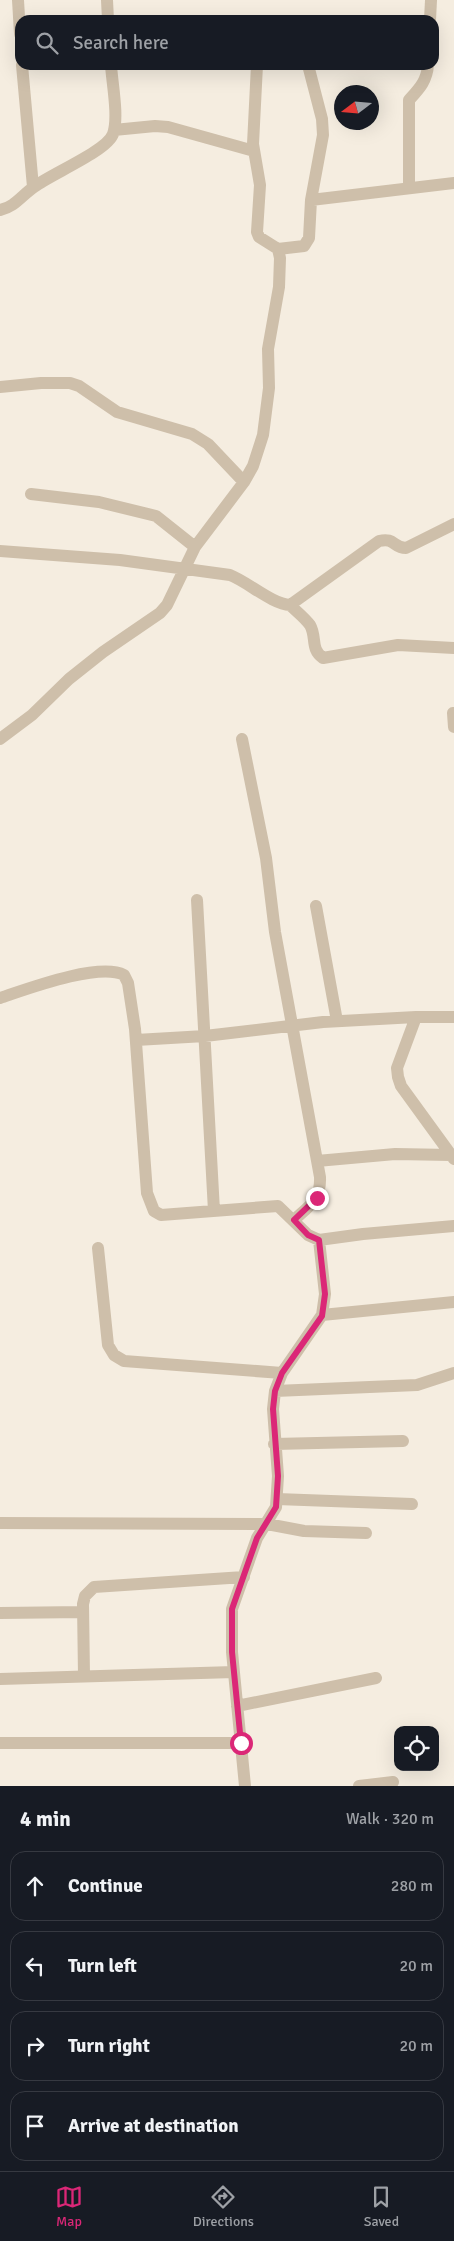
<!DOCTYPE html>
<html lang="en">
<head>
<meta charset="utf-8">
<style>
	:root { --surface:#171b24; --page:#242831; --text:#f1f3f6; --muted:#9ea1a6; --line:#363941; --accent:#db2777 }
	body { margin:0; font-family:Signika,sans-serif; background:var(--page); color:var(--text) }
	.controls { position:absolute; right:15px; bottom:15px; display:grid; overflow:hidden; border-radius:10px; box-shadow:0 5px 20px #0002 }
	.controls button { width:45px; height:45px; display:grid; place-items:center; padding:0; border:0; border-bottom:1px solid var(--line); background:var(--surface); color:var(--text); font:25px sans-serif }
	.compass { position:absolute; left:334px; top:85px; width:45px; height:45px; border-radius:50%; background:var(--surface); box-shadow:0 5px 20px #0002; rotate:254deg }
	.stop { position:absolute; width:15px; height:15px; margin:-11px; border:4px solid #db2777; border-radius:50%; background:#fff }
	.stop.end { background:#db2777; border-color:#fff; box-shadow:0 1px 5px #0008 }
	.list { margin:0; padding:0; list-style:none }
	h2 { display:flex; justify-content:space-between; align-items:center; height:65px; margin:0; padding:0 20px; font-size:21px }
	h2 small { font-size:16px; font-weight:400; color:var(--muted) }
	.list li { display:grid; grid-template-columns:32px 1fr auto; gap:15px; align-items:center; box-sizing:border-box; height:70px; margin:0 10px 10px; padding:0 10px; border:1px solid var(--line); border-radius:15px }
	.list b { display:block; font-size:19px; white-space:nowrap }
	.list em { font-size:16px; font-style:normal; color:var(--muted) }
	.icon { flex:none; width:28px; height:28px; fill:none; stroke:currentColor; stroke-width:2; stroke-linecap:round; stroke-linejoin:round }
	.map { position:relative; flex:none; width:454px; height:1786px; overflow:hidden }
	.search { position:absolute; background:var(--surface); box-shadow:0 5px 20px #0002; left:15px; right:15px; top:15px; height:55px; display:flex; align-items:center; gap:12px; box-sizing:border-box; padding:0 18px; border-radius:15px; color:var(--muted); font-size:19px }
	.sheet { height:385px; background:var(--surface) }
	nav { display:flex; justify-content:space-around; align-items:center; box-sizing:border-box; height:70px; border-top:1px solid var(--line); background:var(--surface); font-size:14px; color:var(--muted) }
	nav a { display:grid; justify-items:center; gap:2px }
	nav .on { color:var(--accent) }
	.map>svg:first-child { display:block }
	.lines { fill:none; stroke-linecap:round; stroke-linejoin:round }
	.minor { stroke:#cebfaa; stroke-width:12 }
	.route { stroke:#db2777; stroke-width:6 }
</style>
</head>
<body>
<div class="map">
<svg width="454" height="1786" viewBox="0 0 454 1786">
	<rect width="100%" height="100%" fill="#f5ede0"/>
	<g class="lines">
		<path class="minor" d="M18,0L20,34
			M107,0L108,20
			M430,20L431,0
			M22,65L33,187
			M114,130L155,126L168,127L254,151
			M409,188V100C419,89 427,81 428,65
			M311,200L454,183
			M0,210C15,207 22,195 34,187C51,174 107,151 113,134C119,117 112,83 111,65
			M278,249L304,246L309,238L311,200L323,135L322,119L308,65
			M0,387L41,383H70L79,386L117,412L192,434L208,444L244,482
			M31,494L99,502L156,516L195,547
			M0,551L120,560L230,575C248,582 272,604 290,605L379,541C395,537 393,548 406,548L454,524
			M290,605C296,611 305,618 310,625C317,637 310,649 323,658L398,645L454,648
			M453,713L454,727
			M0,739L32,715L69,679L103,652L160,613L167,605L195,547L244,482L253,466L263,435L269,388L268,349L279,287L280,258L278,249L259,237L257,232L260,185L253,144L257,65
			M242,739L266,858L275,932L320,1177C321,1200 309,1206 294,1220
			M197,900L214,1211
			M316,906L337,1021
			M0,998C27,989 99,962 124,975L128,983L135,1029L147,1193L154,1211L161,1215L278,1206L308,1235L319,1240L363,1234L454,1226
			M454,1017H416L397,1068L398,1077L401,1086L454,1159
			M136,1040L205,1036L323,1022L416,1017
			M317,1161L395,1154L451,1155
			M98,1248L108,1345L114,1355L124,1361L282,1373
			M322,1315L454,1302
			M275,1391L417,1385L454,1373
			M274,1444L403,1441
			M277,1499L412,1504
			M0,1523L267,1524L304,1531L366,1533
			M0,1613L83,1612
			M84,1676L83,1604L85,1596L94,1587L244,1577
			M0,1679L234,1672
			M237,1706L376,1678
			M0,1743H241
			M245,1786L232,1652V1609L257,1538L276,1507L278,1476L273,1409L275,1391L282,1373L322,1315L325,1294L319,1240
			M359,1786L393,1782"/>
	</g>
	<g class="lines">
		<path class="route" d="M241,1743L232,1652V1609L257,1538L276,1507L278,1476L273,1409L275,1391L282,1373L322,1316L325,1294L319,1240L308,1235L294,1220L317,1198"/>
	</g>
</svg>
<div class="controls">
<button><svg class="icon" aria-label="locate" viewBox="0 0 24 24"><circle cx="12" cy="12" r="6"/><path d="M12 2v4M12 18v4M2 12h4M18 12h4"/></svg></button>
</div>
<svg class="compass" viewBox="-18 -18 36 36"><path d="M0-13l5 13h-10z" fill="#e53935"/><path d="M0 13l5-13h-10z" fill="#9ea1a6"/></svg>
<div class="stop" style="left:241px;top:1743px"></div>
<div class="stop end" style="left:317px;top:1198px"></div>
<div class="search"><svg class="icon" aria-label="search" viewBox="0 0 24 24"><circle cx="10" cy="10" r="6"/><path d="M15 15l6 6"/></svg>Search here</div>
</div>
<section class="sheet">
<h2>4 min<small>Walk · 320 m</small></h2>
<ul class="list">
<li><svg class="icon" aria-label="ahead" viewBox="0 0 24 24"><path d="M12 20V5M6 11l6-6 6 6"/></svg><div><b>Continue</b></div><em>280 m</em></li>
<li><svg class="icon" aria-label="left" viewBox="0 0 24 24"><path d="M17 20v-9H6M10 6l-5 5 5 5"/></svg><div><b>Turn left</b></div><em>20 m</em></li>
<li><svg class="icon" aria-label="right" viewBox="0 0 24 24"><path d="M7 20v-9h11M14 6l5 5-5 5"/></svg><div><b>Turn right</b></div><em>20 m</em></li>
<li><svg class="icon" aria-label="arrive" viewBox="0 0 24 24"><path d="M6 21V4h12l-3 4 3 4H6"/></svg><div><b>Arrive at destination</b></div></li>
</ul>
</section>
<nav>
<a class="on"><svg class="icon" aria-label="map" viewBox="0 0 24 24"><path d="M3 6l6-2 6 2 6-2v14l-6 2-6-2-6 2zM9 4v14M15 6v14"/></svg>Map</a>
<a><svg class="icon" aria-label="directions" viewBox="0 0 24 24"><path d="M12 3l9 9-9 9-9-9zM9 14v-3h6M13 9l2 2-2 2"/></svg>Directions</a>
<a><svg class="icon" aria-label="saved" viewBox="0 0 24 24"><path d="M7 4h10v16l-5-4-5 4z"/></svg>Saved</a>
</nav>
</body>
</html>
